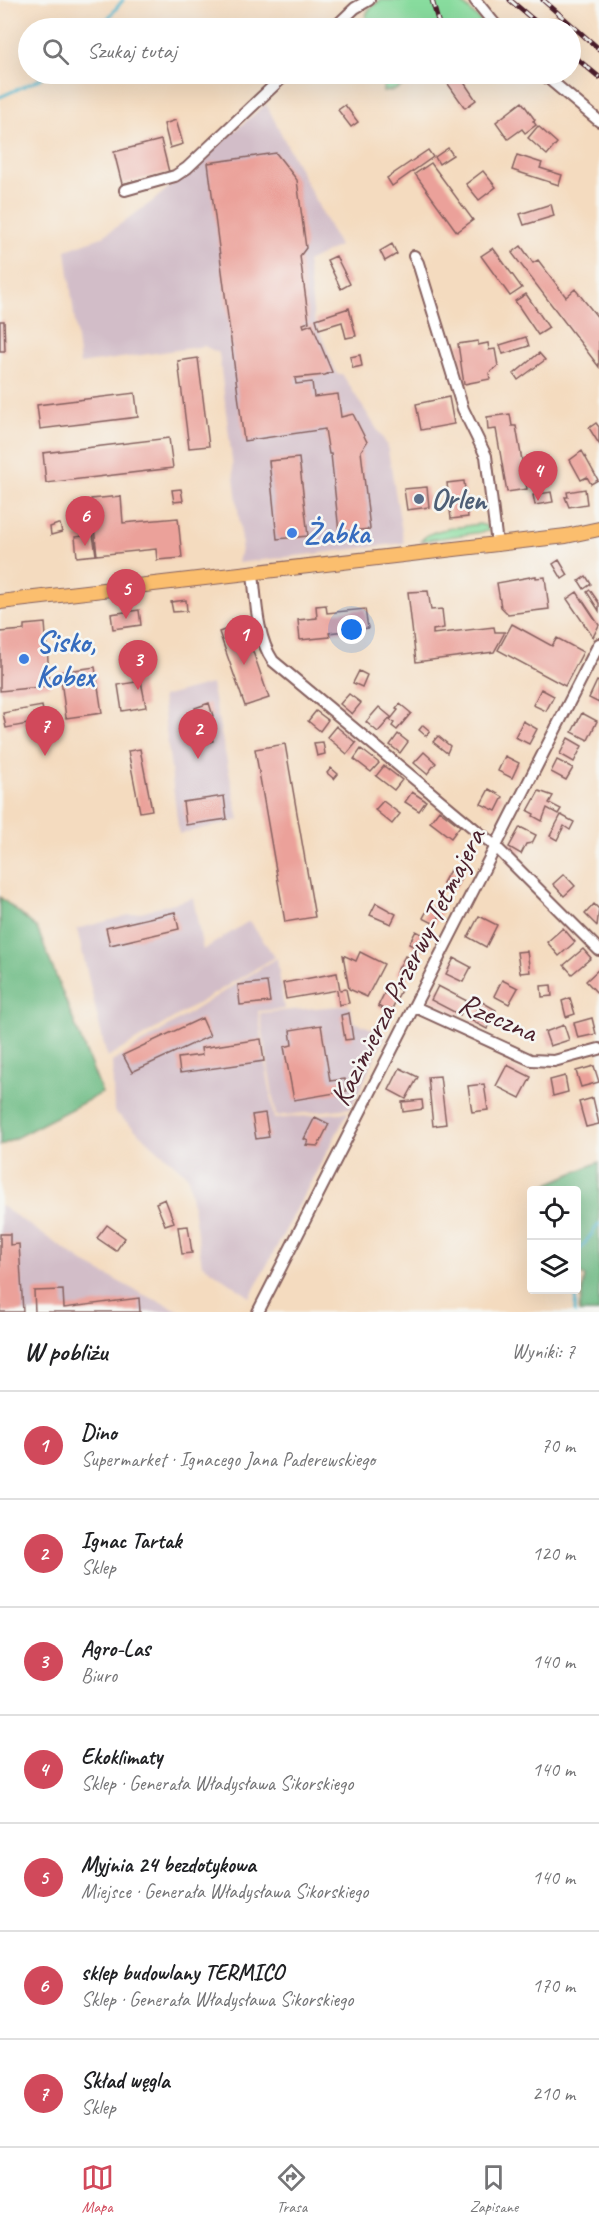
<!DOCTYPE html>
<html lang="pl">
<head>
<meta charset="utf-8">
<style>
	:root { --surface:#fff; --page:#f2f2f2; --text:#202124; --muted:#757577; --line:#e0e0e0; --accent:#d1495b }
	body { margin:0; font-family:Caveat,sans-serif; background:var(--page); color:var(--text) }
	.controls { position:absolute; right:18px; bottom:18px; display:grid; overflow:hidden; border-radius:6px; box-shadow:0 6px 24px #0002 }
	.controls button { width:54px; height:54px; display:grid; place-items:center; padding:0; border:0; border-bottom:2px solid var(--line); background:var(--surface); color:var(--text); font:30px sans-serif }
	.you { position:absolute; left:352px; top:630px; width:21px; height:21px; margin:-15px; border:4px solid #fff; border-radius:50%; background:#1a73e8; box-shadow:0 0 0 9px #1a73e833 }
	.badge { display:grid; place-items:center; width:39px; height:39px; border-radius:50%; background:var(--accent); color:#fff; font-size:20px; font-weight:700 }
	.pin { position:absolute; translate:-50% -50px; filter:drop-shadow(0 2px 3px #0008) }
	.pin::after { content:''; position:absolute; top:32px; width:21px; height:18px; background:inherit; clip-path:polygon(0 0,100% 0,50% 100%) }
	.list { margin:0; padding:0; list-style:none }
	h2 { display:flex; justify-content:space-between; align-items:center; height:78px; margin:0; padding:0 24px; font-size:26px }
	h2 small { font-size:20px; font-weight:400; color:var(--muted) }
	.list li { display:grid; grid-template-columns:39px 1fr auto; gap:18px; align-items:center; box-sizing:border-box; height:108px; padding:0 24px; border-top:2px solid var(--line) }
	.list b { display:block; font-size:22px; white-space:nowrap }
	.list p { margin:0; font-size:20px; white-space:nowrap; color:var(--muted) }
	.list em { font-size:20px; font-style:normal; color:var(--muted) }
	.icon { flex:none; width:33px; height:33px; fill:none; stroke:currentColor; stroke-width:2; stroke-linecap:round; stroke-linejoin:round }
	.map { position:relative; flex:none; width:599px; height:1312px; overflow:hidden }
	.search { position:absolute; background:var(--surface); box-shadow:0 6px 24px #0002; left:18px; right:18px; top:18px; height:66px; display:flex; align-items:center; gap:15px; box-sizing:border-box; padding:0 21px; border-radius:33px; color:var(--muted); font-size:22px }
	.sheet { height:834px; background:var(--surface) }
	nav { display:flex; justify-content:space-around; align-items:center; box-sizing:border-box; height:84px; border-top:2px solid var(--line); background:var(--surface); font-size:16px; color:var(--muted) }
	nav a { display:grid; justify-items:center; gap:3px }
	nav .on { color:var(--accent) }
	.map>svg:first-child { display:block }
	.industrial { fill:#d2bdc8 }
	.green { fill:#88dc9e; stroke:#697e64; stroke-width:1.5 }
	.forest { fill:#6ebc85; stroke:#5c6e58; stroke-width:1.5 }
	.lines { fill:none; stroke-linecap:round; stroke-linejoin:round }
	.stream { stroke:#51b7cf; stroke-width:3 }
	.building { fill:#eba19a }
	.minor-casing { stroke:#86615f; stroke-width:14 }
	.major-casing { stroke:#86615f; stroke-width:16 }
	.minor { stroke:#fff; stroke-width:10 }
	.major { stroke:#fbbe6e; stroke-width:14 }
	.rail-casing { stroke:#4a1f2b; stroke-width:5 }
	.rail { stroke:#f6f6f2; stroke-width:3; stroke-dasharray:9; stroke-linecap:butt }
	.service-dot { fill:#5c6f8a; stroke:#f6f6f2; stroke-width:2 }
	.shop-dot { fill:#3f7fe0; stroke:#f6f6f2; stroke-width:2 }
	.labels { text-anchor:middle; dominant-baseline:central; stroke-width:5; stroke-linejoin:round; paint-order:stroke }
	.service-label { font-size:30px; font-weight:bold; fill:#4e5e75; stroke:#f6f6f2; text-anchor:start }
	.shop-label { font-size:30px; font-weight:bold; fill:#366cbe; stroke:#f6f6f2; text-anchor:start }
	.street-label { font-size:30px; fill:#4a1f2b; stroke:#f6f6f2 }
</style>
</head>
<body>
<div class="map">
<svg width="599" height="1312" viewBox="0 0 599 1312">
	<rect width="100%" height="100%" fill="#f6f6f2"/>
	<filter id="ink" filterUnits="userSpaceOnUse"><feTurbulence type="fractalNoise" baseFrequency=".0167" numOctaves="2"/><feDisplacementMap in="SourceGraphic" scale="12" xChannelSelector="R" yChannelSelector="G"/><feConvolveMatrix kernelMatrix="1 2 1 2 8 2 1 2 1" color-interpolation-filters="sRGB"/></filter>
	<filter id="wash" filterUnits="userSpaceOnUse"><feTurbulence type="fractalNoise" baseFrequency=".008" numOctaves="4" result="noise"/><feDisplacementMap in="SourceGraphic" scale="24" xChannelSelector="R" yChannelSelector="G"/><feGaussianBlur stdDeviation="1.35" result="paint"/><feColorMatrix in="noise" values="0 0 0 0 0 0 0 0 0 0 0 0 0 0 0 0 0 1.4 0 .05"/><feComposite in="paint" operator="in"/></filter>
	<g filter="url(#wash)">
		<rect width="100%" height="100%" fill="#f4dbbf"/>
		<path class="industrial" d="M266,104L339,246L307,262L314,319L337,374H342L387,445L404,543L238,563L242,543L219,353L204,346L80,364L66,250L102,237L153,201Z
			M211,684L239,820L179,834L162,697Z
			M193,898L203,950L249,921L275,957L107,1058L77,929Z
			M277,958L284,1009L258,1011L274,1119L348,1112L250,1297L202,1264L188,1176L114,1111L112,1062Z
			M349,1005L354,1022L386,1034L351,1108L276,1116L260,1013Z
			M0,1205L86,1264L140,1293L183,1312H0Z"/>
		<path class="green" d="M381,0H459L488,28H371C361,15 368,8 381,0Z
			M384,74H423L395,90L383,92Z
			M479,524L487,526L489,531L421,541C429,528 464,527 479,524Z"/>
		<path class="forest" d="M0,897L37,928L102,1093L0,1146Z
			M599,1162V1312H579L585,1277L577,1271L576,1190H544L543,1186Z"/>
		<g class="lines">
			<path class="stream" d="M100,28L123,0
				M0,97L38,80L47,74
				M576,1255L599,1224
				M575,1312L576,1290"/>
		</g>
		<g id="blocks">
			<path class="building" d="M441,74H461L459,75L476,100L465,108Z
				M522,102L535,120L533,121L536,125L525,133L522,129L508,139L496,122Z
				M345,105L358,122L351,127L338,110Z
				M176,120L183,144L170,148L164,124Z
				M538,126L557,143L547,155L528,138Z
				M161,140L169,172L122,184L114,152Z
				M448,148L453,155L439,164L435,157Z
				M428,150L433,157L392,186L387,178Z
				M276,153L297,180L306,248L300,256L309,322L303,324L304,327L312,324L332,372L325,375L295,378L296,384L312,382L314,397L338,394L341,417L353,414L367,442L361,451L370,529L339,532L331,454H329L325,429L244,441L208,163Z
				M517,155L542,163L540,168L562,175L559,185L512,170Z
				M431,163L473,220L457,232L415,174Z
				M483,171L496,187L479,200L466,184Z
				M551,204L554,216L524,225L520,214Z
				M392,244L397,254L385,261L380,251Z
				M521,246L533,263L538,260L566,297L575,289L599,319V367L512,253Z
				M493,248L522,288L510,296L481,256Z
				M336,256L350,284L341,289L327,260Z
				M526,294L549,328L538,335L515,301Z
				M349,308L356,336L346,338L342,322L319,329L316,319Z
				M0,321H4L5,351H0Z
				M526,337L529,346L503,354L500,345Z
				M478,341V345L488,343L489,350L495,349L498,366L489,373L490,379L464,384L458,344Z
				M539,353L545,360L518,380L514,374Z
				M360,355L362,366L353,368L350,357Z
				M198,358L209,446L189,448L178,361Z
				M135,393L138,417L40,429L37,405Z
				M449,397L454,424L421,430L416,404Z
				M510,414L512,426H516L527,489L507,492L496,429L488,430L487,417Z
				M596,423L599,427V444L589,428Z
				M169,438L173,468L46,483L43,453Z
				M582,451L598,480L591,484L587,477L581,480L570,460Z
				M299,458L308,536L277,539L269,461Z
				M464,481L468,517L451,519L447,483Z
				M427,487L429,507L407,510L404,489Z
				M181,489L183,501L174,502L172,490Z
				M585,489L587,504L569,507L565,497H568L567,492Z
				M551,492L553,502L535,505L533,495Z
				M121,496L123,523L178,518L182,558L157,560L156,549L97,555L91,499Z
				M58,524H60L62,532L51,535L50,527Z
				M93,535L96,555L77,557L75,537Z
				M559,560L568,575L562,579L553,564Z
				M536,576V578L545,577L549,609L508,614L501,607L497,583Z
				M586,576L591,584L584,589L579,581Z
				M590,590L599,603V611L587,592Z
				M428,591L431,610L442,609L444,628L433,630V634L494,627L495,632H505L494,652L416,662L408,592Z
				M577,592L599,625L593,637L567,599Z
				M186,600L187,611L173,612L171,602Z
				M326,605L327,613L365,609L368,628L329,633L330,637L300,640L298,620L317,618L316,606Z
				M139,610L141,625L113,629L111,614Z
				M45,623L50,686L0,691V632L24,630V625Z
				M243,623L269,698L245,706L219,632Z
				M512,624L552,646L557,638L583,652L565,686L498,650Z
				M95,667L102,713L66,718L60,672Z
				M359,671L367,675L362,687L353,683Z
				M141,681L146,707L122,711L118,685Z
				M597,681L599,682V703L589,698Z
				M541,689L554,696L546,711L533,705Z
				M349,694L361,703L352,714L340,704Z
				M209,703L213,716L199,720L195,708Z
				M400,704L411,713L397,730L392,726L394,723L390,720L398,710L396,709Z
				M42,706L45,721L6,728L3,713Z
				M379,707L391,717L378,732L366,722Z
				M316,711L328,720L320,731L308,721Z
				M582,713L597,721L588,740L572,732Z
				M523,721L537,729L529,744L515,737Z
				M423,725L430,731L426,736L419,730Z
				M336,726L356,743L347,754L327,737Z
				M398,734L408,742L400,753L390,745Z
				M211,735L213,741L203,744L201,737Z
				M438,736L450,746L447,753L433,742Z
				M568,738L582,746L574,762L560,754Z
				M323,742L325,754L317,756L314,743Z
				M285,744L315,917L285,922L255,749Z
				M140,749L152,810L140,812L128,751Z
				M361,749L379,763L371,772L354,759Z
				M424,752L436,763L427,774L414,763Z
				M505,756L519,763L512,778L498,771Z
				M557,760L573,768L566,780L551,772Z
				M384,766L402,780L394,790L376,776Z
				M331,768L338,774L334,779L327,773Z
				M489,789L503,797L496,811L481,804Z
				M539,791L553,796L549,803L561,809L558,814L547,808L542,821L533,816L534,814L528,811Z
				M412,792L426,801L419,811L405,802Z
				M224,796L227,819L186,825L183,802Z
				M383,801L400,814L392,824L375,810Z
				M439,810L460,826L451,838L430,822Z
				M561,815L574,822L570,830L564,826L557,840L550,836Z
				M520,827L536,835L532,843L526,844L521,854L509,847Z
				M450,870L462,876L455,889L443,883Z
				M564,874L575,886L564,896L553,884Z
				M376,903L396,914L391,924L370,915Z
				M594,904L599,909L597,926L585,914Z
				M430,905L442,912L435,924L423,918Z
				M175,912L179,929L110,945L106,928Z
				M479,916L497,925L486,947L468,937Z
				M563,928L575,942L559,956L547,942Z
				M416,931L429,938L422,951L409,944Z
				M583,949L591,958L572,974L564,965Z
				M527,951L530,972L520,973L517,952Z
				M360,952L384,964L367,997L349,989L343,955L356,961Z
				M405,956L416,962L407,979L396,973Z
				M454,958L471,967L463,982L446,974Z
				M599,969V995L586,981Z
				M337,973L340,990L346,989L349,1003L339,1005L337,990L286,999L283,983Z
				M502,980L518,988L509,1004L494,996Z
				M267,982L270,1002L240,1005L238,985Z
				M389,984L401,990L390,1013L378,1006Z
				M551,985L552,996L542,997L541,986Z
				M438,986L467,1001L460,1015L431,1000Z
				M570,998L575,1014L566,1017L562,1001Z
				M482,1002L496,1010L487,1029L472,1021Z
				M349,1013L353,1039L345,1040L341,1015Z
				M202,1018L210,1036L132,1072L123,1055Z
				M592,1018L596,1034L578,1038L574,1023Z
				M321,1025L330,1081L345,1079L347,1091L294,1100L284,1047L292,1045L290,1030Z
				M564,1025L569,1040L550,1046L545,1032Z
				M261,1039L264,1061L180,1073L178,1058L202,1055L201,1048Z
				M507,1065L531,1077L520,1098L496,1086Z
				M594,1066L599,1082L581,1087L576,1071Z
				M400,1068L418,1077L406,1099L389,1090Z
				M440,1076L446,1124L433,1126L428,1077Z
				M565,1076L568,1092L553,1096L550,1080Z
				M484,1084L488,1110L472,1112L468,1086Z
				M593,1098L599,1124L586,1127L579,1102Z
				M422,1100L423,1109L403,1112L402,1102Z
				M265,1113L269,1137L256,1139L252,1115Z
				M315,1117L329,1124L318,1146L306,1145L308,1141L304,1139Z
				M165,1199L174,1222L165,1225L156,1203Z
				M107,1225L125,1238L116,1251L97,1238Z
				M188,1226L192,1253L182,1254L178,1227Z
				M0,1234H10V1245L19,1244L23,1312H0Z
				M63,1290L64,1308L139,1298L140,1312H35L34,1291Z"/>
		</g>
	</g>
	<g filter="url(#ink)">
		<use href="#blocks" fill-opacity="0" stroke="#86615f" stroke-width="1.5"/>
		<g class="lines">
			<g class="minor-casing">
				<path id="minor" d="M475,0L498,28
					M334,28L355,8L369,0
					M543,74L599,121
					M125,190L175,176L187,168L286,74
					M414,256L418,263L463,409L486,456L497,544
					M253,573C256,601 257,638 273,661L495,846L599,950
					M415,1007L531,1060L554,1061L599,1049
					M258,1312L599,644"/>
			</g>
			<g class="major-casing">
				<path id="major" d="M0,602L497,544L566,536L599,529"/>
			</g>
			<use href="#minor" class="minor"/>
			<use href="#major" class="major"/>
			<g class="rail-casing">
				<path id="rail" d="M432,0L440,28
					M510,0L543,28
					M543,0L599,49
					M570,53L599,77"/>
			</g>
			<use href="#rail" class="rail"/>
		</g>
	</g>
	<circle class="service-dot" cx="419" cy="499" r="6"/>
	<g class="shop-dot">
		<circle cx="292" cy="533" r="6"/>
		<circle cx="24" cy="659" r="6"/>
	</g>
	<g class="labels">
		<g class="service-label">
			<text x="431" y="499">Orlen</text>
		</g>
		<g class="shop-label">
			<text x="304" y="533">Żabka</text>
			<text x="36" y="642">Sisko,<tspan x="36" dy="34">Kobex</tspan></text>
		</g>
		<g class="street-label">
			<text transform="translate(407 967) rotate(-63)">Kazimierza Przerwy-Tetmajera</text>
			<text transform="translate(498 1017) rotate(23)">Rzeczna</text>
		</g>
	</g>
</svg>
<div class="controls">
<button><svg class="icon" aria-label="locate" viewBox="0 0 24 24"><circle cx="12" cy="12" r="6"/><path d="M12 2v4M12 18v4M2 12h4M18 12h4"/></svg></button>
<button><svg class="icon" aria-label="layers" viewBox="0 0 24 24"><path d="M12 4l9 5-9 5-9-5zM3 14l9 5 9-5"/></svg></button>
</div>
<div class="you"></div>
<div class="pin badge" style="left:244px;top:665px">1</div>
<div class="pin badge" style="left:198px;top:759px">2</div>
<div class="pin badge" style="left:138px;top:690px">3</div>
<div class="pin badge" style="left:538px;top:501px">4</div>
<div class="pin badge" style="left:126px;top:619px">5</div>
<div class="pin badge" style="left:85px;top:546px">6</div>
<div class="pin badge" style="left:45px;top:756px">7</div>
<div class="search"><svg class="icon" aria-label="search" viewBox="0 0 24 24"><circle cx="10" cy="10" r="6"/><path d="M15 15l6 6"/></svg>Szukaj tutaj</div>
</div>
<section class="sheet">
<h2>W pobliżu<small>Wyniki: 7</small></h2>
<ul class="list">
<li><span class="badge">1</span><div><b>Dino</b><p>Supermarket · Ignacego Jana Paderewskiego</p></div><em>70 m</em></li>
<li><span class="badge">2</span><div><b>Ignac Tartak</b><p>Sklep</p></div><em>120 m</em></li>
<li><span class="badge">3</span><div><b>Agro-Las</b><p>Biuro</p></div><em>140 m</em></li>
<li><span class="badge">4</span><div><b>Ekoklimaty</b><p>Sklep · Generała Władysława Sikorskiego</p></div><em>140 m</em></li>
<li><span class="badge">5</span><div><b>Myjnia 24 bezdotykowa</b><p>Miejsce · Generała Władysława Sikorskiego</p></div><em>140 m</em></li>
<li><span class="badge">6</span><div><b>sklep budowlany TERMICO</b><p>Sklep · Generała Władysława Sikorskiego</p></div><em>170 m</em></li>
<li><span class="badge">7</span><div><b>Skład węgla</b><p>Sklep</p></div><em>210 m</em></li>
</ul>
</section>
<nav>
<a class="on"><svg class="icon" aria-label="map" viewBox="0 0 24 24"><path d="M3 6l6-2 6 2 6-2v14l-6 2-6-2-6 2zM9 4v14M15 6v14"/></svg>Mapa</a>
<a><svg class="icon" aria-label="directions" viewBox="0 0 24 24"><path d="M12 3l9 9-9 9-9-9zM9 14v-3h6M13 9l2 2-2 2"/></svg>Trasa</a>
<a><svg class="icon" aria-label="saved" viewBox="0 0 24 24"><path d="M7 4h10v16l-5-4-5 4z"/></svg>Zapisane</a>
</nav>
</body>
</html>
